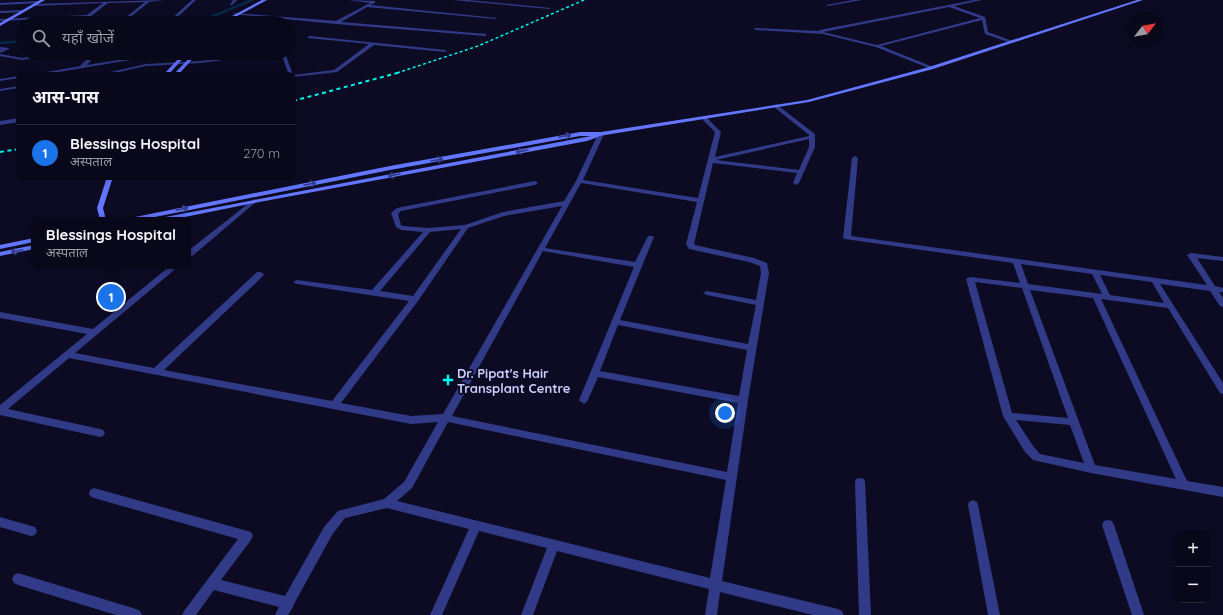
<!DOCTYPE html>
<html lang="hi">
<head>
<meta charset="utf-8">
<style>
	:root { --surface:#09081a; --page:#121123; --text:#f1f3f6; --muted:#999aa2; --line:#292939; --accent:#1a73e8 }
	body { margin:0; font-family:Quicksand,"Noto Sans Devanagari",sans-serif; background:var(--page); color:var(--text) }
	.controls { position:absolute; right:12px; bottom:12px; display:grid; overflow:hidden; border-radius:8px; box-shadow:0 4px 16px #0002 }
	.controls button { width:36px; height:36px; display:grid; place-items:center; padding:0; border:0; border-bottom:1px solid var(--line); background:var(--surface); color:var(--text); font:20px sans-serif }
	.compass { position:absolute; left:1127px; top:12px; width:36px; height:36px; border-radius:50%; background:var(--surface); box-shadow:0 4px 16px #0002; rotate:59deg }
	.you { position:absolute; left:725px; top:413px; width:14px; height:14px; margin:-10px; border:3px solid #fff; border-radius:50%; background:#1a73e8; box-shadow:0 0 0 6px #1a73e833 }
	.badge { display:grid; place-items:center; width:26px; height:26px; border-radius:50%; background:var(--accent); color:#fff; font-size:13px; font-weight:700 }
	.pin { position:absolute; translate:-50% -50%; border:2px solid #fff; box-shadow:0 1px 4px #0006 }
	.popup { position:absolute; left:31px; top:217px; width:160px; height:52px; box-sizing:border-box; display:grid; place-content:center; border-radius:8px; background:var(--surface); filter:drop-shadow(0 1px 3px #0005); font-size:13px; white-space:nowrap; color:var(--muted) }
	.popup b { font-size:15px; color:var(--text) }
	.popup::after { content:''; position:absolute; left:50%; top:100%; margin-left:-8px; border:8px solid transparent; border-top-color:var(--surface) }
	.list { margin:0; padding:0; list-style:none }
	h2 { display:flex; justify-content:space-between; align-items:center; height:52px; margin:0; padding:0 16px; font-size:17px }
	h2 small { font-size:13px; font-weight:400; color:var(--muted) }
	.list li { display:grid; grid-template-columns:26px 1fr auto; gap:12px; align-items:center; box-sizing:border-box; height:56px; padding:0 16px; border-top:1px solid var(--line) }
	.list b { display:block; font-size:15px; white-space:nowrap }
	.list p { margin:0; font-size:13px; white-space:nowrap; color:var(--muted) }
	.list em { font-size:13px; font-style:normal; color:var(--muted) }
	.icon { flex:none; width:22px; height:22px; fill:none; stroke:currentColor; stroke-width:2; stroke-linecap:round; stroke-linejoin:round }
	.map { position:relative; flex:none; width:1223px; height:615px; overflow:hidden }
	.search { position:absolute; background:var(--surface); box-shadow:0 4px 16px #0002; left:16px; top:16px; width:280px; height:44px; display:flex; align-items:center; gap:10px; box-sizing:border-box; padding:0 14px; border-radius:22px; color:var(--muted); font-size:15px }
	.panel { position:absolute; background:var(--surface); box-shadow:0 4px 16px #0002; left:16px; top:72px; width:280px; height:108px; border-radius:8px }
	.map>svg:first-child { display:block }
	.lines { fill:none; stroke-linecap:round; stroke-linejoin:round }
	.stream { stroke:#062746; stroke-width:2.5 }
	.street { fill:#313a87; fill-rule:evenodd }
	.secondary { fill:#6376ff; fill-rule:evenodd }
	.rail-far1 { stroke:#00f7ec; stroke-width:1.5; stroke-dasharray:3 2.5; stroke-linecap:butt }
	.rail { stroke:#00f7ec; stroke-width:2; stroke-dasharray:4 3.5; stroke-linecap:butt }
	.oneway { stroke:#333b86 }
	.poi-dot { fill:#00f7ec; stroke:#0c0b23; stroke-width:1.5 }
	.labels { text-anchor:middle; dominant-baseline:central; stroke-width:4; stroke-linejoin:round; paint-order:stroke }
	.poi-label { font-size:13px; font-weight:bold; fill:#ccceff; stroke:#0c0b23; text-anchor:start }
</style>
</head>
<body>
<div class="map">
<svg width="1223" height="615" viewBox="0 0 1223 615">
	<rect width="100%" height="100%" fill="#0c0b23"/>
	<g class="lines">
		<path class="stream" d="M185,23L206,19L252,0
			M0,43L23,41"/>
		<path class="street" d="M164,0L149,2L123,23H119L145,2L108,3L82,23H77L84,17L0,21V19L87,15L103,3L34,6L35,4Z
			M192,0H196L171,23H169V21Z
			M233,0H237L232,5H230Z
			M348,0L375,1V3L370,5L497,18L495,19L367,7L341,22L486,34V36H485L336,24L233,14L235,13L336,21L370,3Z
			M453,0H468L551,8L549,9Z
			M853,0H862L828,6L826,5Z
			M974,0H982L954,6L985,17L988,32L1015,42L1011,43L985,34L982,20L881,46L933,67V69H931L876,47L823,34L756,30L754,29L756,28L818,31L820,30ZM949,7L980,18L877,45L823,32Z
			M39,1L40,3L0,5V3Z
			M24,10L25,12L0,13V11Z
			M310,36L445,50L447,51L445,52L374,45L337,72L293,77V75H289L281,53H285L293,75L334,70L369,44L308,38V37Z
			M0,47L9,48V49L0,53V50H2L0,49Z
			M51,53H62L22,60L0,56V54L22,58Z
			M93,53H98L87,65L162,53H172L41,75H30L80,66Z
			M260,53H272L270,54L201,63L146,66L106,75H97L146,64L201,61Z
			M19,76V78L0,81V79Z
			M19,86V88L0,91V89Z
			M776,104L815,134V147L799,183L796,185L793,183L797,173L713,163L694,244L695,245L754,258L767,263L769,273L748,400L722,581L838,609L842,611L844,615H813L720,592L717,615H705L709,589L557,551L533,615H521L547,548L479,531L442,615H430L469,529L387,508L345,518L332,535L295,602L293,607L288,615H275L279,607L214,590L196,615H182L184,611L238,539L94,498L90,496L89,493L90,490L94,488L251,532L253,536L251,540L221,580L285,596L324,527L338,511L384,499L404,482L438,422L411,424L69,358L8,409L100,429L103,430L105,433L103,436L100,437L0,415V405L87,334L0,318V312L93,329L170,266H179L75,353L154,368L257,272H260L264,274L263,276L164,370L332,401L409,301L297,284L293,282L297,280L372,290L423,232L401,230L396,227L391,213L397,208L535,181L538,183L535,185L401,211L398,214L401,225L403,226L428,228L465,225L503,212L564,201L576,181L598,134L601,132L604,134L583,180L698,198L715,132L703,120V118H707L721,132L715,157L809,136V135L774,107L773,106ZM809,139V147L799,170L716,160ZM581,183L697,202L686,244L689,249L749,262L760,266L761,273L756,300L707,291L703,293L707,295L756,305L748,344L620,320L654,237L652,236H648L635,262L545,248ZM562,206L443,414L411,416L341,403L418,301L468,228L504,216ZM461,229L413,296L380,291L430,232ZM543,251L634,267L579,400L581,402L584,404L587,402L598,377L738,403L727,472L452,416ZM618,325L747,350L739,396L600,371ZM448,422L726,480L710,578L397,501L412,488Z
			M19,118V122L0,125V121Z
			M855,156L858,158L851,236L1207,285L1187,255L1191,253L1223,257V261L1197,258L1215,286L1223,288V292H1219L1223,298V307L1220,306L1210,291L1160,284L1223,383V394L1220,393L1168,308L1101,299L1187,481L1223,487V497L1091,473L1033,460L1025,452L1003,416L966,279L970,277L1020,283L1013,263L845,239L843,238L852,158ZM1021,264L1092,274L1102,294L1028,284ZM1100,275L1152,282L1164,303L1110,295ZM975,282L1022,288L1068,418L1012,413ZM1030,290L1093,298L1176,479L1095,465ZM1016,420L1070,425L1084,463L1040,454L1033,446Z
			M254,199L256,200V202L191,257H188V251Z
			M860,478L864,479L865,482L871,615H859L855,482L856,479Z
			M973,500L977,502L978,505L1000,615H988L968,505L969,502Z
			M0,517L35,527L37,531L35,535L31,536L0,527Z
			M1108,520L1112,521L1114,525L1144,615H1132L1102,525L1104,521Z
			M18,573L136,609L140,611L142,615H116L18,585L14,583L12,579L14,575Z"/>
		<path class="secondary" d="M40,0H45L0,26V23Z
			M262,0H267L224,23H219Z
			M1137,0H1143L933,69L809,102L599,136L598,137L587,141L254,203L170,220H157L160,218L591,136H580L390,170L140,220H127L130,218L390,166L580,132H601L807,100L929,67Z
			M184,53H188L168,75H163Z
			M194,53H198L178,75H173Z
			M107,177H113L103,208L106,220H100L97,208Z
			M34,238V242L0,249V245Z
			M34,245V249L0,256V252Z"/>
		<path class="rail-far1" d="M397,73L478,46L584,0"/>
		<path class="rail" d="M293,101L401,72
			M0,152L19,149"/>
	</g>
	<defs><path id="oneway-shaft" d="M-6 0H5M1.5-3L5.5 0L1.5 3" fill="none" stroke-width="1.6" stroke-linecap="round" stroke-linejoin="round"/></defs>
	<g class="oneway">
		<use href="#oneway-shaft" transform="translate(565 136) rotate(-10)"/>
		<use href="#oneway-shaft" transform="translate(522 151) rotate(170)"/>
		<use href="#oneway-shaft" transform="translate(437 160) rotate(-10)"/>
		<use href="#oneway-shaft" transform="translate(394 175) rotate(170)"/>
		<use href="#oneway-shaft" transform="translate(310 184) rotate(-11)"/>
		<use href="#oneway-shaft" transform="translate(182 209) rotate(-12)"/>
		<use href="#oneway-shaft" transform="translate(17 251) rotate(168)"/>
	</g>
	<path class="poi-dot" d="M446 374h4v4h4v4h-4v4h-4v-4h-4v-4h4z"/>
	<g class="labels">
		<g class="poi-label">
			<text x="457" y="373">Dr. Pipat's Hair<tspan x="457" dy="15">Transplant Centre</tspan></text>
		</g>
	</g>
</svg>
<div class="controls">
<button>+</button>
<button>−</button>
</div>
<svg class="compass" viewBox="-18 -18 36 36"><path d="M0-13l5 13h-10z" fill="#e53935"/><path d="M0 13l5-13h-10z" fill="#999aa2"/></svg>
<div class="you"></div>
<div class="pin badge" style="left:111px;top:297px">1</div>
<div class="popup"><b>Blessings Hospital</b>अस्पताल</div>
<div class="search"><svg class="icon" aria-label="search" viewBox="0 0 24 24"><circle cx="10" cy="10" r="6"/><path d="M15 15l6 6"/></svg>यहाँ खोजें</div>
<section class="panel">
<h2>आस-पास<small></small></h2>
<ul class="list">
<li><span class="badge">1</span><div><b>Blessings Hospital</b><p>अस्पताल</p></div><em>270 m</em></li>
</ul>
</section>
</div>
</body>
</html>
